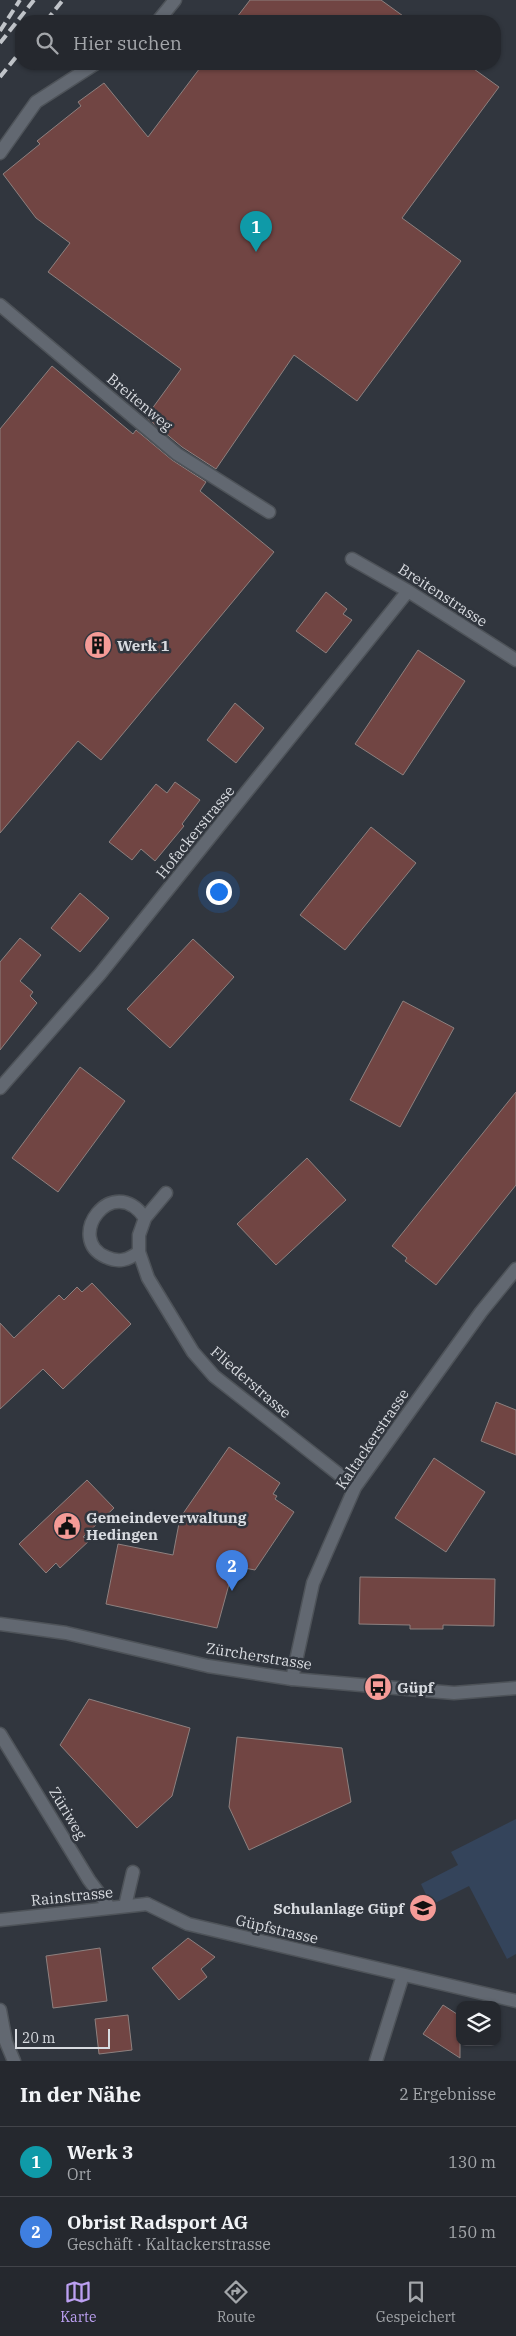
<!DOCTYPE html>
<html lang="de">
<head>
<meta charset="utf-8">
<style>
	:root { --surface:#25282e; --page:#31343a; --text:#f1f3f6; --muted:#a3a6aa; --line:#42444a; --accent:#bca0f2 }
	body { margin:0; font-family:"IBM Plex Serif",serif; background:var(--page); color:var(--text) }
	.controls { position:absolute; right:15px; bottom:15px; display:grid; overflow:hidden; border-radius:10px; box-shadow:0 1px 4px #0004 }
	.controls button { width:45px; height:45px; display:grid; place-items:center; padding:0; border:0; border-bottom:1px solid var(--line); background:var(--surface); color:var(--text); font:25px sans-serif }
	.scale { position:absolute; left:15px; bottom:12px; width:95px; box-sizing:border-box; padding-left:5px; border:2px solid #d8dbe0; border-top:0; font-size:14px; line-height:18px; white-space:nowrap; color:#d8dbe0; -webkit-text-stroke:4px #31363e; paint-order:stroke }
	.you { position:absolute; left:218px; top:891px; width:18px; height:18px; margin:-12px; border:4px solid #fff; border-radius:50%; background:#1a73e8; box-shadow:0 0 0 8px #1a73e833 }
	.badge { display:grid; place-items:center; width:32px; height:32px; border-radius:50%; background:var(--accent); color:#fff; font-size:16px; font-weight:700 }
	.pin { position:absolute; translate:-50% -41px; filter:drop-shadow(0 1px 2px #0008) }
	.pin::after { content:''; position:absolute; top:26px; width:18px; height:15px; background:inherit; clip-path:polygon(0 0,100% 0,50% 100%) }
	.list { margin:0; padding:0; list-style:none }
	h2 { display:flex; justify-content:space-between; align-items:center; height:65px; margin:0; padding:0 20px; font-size:21px }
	h2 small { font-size:16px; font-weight:400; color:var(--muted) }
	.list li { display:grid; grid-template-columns:32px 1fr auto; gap:15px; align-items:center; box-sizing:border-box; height:70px; padding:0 20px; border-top:1px solid var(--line) }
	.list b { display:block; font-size:19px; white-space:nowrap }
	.list p { margin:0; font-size:16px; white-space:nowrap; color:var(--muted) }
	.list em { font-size:16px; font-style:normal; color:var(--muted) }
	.icon { flex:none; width:28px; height:28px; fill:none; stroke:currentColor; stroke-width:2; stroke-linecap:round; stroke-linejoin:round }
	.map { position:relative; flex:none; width:516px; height:2061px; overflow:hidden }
	.search { position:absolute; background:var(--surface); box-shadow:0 1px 4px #0004; left:15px; right:15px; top:15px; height:55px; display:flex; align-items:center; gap:12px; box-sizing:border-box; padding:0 18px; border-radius:20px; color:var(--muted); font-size:19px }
	.sheet { height:205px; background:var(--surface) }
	nav { display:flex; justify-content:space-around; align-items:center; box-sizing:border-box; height:70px; border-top:1px solid var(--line); background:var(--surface); font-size:14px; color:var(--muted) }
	nav a { display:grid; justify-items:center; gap:2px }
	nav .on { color:var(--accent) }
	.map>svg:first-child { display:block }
	.green { fill:#34445b }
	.building { fill:#714543; stroke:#8d807f }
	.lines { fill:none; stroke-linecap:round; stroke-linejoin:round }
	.lane-casing { stroke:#4e5359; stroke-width:15 }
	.street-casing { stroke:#4e5359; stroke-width:15 }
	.secondary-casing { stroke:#4e5359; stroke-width:15 }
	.lane { stroke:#626871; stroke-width:12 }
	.street { stroke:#626871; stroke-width:12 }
	.secondary { stroke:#626871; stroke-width:12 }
	.rail { stroke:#c0c4c9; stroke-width:4; stroke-dasharray:10 5; stroke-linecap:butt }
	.labels { text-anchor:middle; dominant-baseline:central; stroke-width:5; stroke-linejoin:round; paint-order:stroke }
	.street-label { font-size:15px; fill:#d8dbe0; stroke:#31363e }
	.poi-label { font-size:15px; font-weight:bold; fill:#d8dbe0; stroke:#31363e; text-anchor:start }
</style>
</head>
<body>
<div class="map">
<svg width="516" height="2061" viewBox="0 0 516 2061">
	<rect width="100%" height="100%" fill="#31363e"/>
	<path class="green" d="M516,1819V1954L507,1959L469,1886L431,1905L421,1884L458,1865L451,1852Z"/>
	<path class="building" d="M250,0H381L410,21H234Z
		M203,64H467L499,87L402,218L461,261L357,401L294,355L216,469L182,447L146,417L181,369L48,272L70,243L36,218L3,174L40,144L37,141L81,106L78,102L104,83L148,137Z
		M52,366L133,434L136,430L172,460L206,482L200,491L274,552L101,760L78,741L0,833V429Z
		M326,592L347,609L343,614L352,620L326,653L296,631Z
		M418,650L465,681L403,775L355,744Z
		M235,703L264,728L236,763L207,740Z
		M175,782L200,800L182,824L184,826L155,861L141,849L132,860L109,842L156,784L167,793Z
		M371,827L416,863L345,950L300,915Z
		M80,893L109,918L80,952L51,928Z
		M20,938L41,955L20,981L33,992L30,996L37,1003L0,1050V962Z
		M193,939L234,977L170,1048L127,1009Z
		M403,1001L454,1028L400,1127L350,1100Z
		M80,1067L125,1101L58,1192L12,1158Z
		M516,1092V1185L436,1285L405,1261L407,1258L392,1246Z
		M307,1158L346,1200L276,1265L237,1224Z
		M92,1283L131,1324L63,1389L43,1369L0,1409V1323L14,1338L59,1295L64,1300L77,1287L82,1292Z
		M496,1402L516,1410V1455L481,1441Z
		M229,1447L280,1483L273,1494L277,1496L275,1499L294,1512L255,1570L234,1566L217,1628L106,1604L118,1544L173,1555L180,1518Z
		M434,1458L485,1492L446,1552L395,1518Z
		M87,1480L114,1508L83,1537L91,1539L60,1568L56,1563L46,1573L19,1544Z
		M360,1577L495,1579L494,1626L443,1625V1629H410V1625L359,1624Z
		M89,1699L190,1728L172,1796L137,1828L60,1745Z
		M237,1737L342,1748L351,1802L249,1850L229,1807Z
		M188,1938L215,1957L201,1969L207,1977L179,2000L152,1968Z
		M100,1948L107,2001L53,2008L46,1956Z
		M443,2005L460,2016V2058L423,2034Z
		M128,2015L132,2050L99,2054L95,2019Z"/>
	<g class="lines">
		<g class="lane-casing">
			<path id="lane" d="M158,21L175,0
				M0,153L36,102L95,64
				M0,305L177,454L269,512
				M147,1904L188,1924L516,2001
				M376,2061L403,1975"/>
		</g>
		<g class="street-casing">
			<path id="street" d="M352,559L408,591L516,660
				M0,1088L100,974L408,591
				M166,1193L145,1218L139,1235V1252L148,1278L193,1352L214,1376L355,1487
				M139,1252C128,1260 119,1263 106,1257C64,1239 112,1171 145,1218
				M292,1679L313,1583L355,1487L481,1312L516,1269
				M0,1734L89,1880L110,1908
				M125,1906L133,1872
				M0,1920L147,1904
				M0,2010L6,2042L14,2061"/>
		</g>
		<g class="secondary-casing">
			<path id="secondary" d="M0,1624L66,1633L208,1666L292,1679L454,1693L516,1688"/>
		</g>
		<use href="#lane" class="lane"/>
		<use href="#street" class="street"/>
		<use href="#secondary" class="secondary"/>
		<path class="rail" d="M46,21L63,0
			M0,31L20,0
			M0,43L34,0
			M0,77L21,51"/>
	</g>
	<defs>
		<g id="building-disc" transform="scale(1.4375)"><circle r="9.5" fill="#f59b97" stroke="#31363e"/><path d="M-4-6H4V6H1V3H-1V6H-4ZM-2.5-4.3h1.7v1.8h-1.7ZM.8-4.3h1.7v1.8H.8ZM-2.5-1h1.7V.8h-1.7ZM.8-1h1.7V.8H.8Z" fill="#111"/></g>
		<g id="civic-disc" transform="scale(1.4375)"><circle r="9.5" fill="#f59b97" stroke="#31363e"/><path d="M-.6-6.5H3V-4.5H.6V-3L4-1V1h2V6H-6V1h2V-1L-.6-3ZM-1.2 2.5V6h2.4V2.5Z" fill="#111"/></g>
		<g id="bus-disc" transform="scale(1.4375)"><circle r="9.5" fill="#f59b97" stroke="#31363e"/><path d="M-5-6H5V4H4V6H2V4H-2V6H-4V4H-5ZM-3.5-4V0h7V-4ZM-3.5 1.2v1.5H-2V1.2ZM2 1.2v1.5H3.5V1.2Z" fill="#111"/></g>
		<g id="school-disc" transform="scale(1.4375)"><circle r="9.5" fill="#f59b97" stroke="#31363e"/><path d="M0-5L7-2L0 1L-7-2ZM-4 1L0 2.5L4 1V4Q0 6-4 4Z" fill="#111"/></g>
	</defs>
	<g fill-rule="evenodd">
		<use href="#building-disc" x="98" y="645"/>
		<use href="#civic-disc" x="67" y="1526"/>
		<use href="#bus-disc" x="378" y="1687"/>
		<use href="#school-disc" x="423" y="1908"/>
	</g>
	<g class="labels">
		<g class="street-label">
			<text transform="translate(140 402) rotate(40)">Breitenweg</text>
			<text transform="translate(443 595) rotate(33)">Breitenstrasse</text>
			<text transform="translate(195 832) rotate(-51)">Hofackerstrasse</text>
			<text transform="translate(251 1382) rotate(41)">Fliederstrasse</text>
			<text transform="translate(372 1439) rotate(-56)">Kaltackerstrasse</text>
			<text transform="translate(259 1656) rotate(9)">Zürcherstrasse</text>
			<text transform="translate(68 1813) rotate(59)">Züriweg</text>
			<text transform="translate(72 1896) rotate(-6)">Rainstrasse</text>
			<text transform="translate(277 1929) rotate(13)">Güpfstrasse</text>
		</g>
		<g class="poi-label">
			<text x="117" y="645">Werk 1</text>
			<text x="86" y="1517">Gemeindeverwaltung<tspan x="86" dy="17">Hedingen</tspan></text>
			<text x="397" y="1687">Güpf</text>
			<text x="404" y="1908" text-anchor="end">Schulanlage Güpf</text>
		</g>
	</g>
</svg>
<div class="controls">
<button><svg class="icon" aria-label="layers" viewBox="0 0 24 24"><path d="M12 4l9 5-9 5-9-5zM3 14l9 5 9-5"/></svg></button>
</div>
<div class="scale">20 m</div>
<div class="you"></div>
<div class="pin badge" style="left:256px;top:252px;background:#0f9aa8">1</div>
<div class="pin badge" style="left:232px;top:1591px;background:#3f7fe0">2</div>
<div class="search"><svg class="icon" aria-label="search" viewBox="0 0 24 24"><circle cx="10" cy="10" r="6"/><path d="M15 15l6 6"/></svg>Hier suchen</div>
</div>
<section class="sheet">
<h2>In der Nähe<small>2 Ergebnisse</small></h2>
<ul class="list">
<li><span class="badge" style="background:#0f9aa8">1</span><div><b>Werk 3</b><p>Ort</p></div><em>130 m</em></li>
<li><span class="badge" style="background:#3f7fe0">2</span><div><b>Obrist Radsport AG</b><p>Geschäft · Kaltackerstrasse</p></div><em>150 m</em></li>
</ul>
</section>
<nav>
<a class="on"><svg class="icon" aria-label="map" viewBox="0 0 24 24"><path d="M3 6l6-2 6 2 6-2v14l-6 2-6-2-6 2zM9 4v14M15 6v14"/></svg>Karte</a>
<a><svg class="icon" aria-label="directions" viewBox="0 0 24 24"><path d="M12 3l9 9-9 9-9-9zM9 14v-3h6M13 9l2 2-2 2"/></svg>Route</a>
<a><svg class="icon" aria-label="saved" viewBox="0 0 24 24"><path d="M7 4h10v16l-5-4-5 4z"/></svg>Gespeichert</a>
</nav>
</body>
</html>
